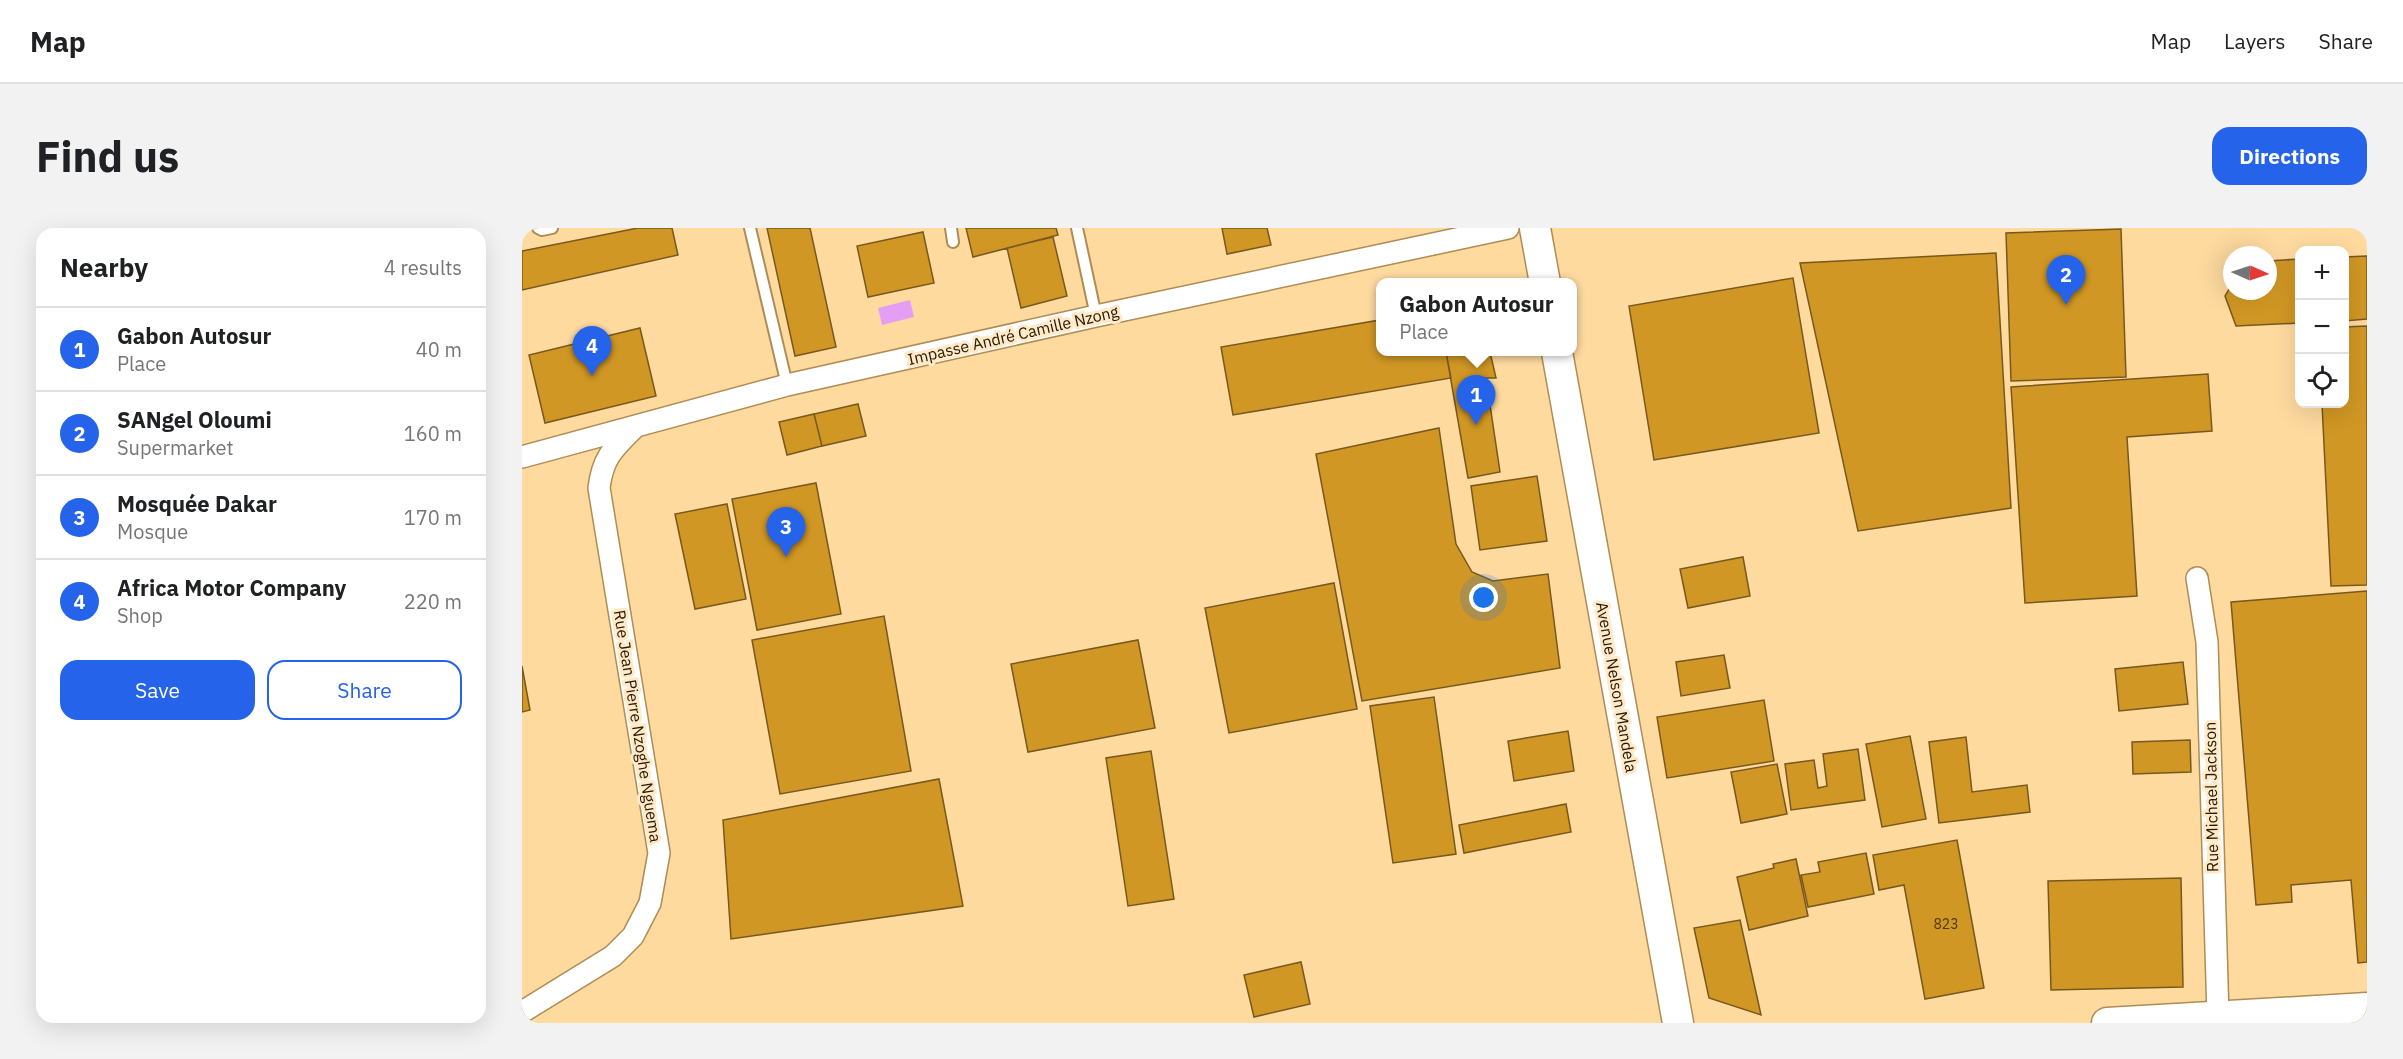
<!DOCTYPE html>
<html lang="en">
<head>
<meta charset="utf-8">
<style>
	:root { --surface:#fff; --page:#f2f2f2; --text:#202124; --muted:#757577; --line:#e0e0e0; --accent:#2563eb }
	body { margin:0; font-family:"IBM Plex Sans",sans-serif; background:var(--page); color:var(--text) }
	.controls { position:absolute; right:18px; top:18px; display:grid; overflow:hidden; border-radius:12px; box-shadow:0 6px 24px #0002 }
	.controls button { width:54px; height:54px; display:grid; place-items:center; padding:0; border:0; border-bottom:2px solid var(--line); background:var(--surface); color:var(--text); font:30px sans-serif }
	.compass { position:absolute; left:1701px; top:18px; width:54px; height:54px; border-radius:50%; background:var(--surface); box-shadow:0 6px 24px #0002; rotate:93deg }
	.you { position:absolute; left:962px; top:370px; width:21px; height:21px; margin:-15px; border:4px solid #fff; border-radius:50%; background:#1a73e8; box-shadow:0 0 0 9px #1a73e833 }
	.badge { display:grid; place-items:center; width:39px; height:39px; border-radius:50%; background:var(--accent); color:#fff; font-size:20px; font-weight:700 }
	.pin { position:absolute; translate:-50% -50px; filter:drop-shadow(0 2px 3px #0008) }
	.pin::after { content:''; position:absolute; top:32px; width:21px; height:18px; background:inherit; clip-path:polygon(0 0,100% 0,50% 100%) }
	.popup { position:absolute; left:854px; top:50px; width:201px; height:78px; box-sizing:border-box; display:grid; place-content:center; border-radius:12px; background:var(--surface); filter:drop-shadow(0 2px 4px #0005); font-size:20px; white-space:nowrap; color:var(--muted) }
	.popup b { font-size:22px; color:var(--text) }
	.popup::after { content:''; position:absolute; left:50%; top:100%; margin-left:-12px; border:12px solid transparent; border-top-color:var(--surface) }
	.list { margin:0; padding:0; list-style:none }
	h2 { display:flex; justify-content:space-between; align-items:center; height:78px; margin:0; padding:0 24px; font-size:26px }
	h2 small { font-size:20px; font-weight:400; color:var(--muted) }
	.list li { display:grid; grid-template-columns:39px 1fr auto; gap:18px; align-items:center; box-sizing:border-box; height:84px; padding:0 24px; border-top:2px solid var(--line) }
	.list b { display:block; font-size:22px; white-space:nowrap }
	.list p { margin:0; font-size:20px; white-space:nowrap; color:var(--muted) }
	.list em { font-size:20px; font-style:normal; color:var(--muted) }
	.actions { display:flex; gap:12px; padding:18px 24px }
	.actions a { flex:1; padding:14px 0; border:2px solid var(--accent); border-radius:18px; text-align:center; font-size:21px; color:var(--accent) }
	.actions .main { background:var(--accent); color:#fff }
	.icon { flex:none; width:33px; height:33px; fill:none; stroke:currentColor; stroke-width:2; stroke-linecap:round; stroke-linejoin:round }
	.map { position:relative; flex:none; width:1845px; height:795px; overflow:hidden; border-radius:18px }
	header { display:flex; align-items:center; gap:36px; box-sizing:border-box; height:84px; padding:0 30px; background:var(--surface); border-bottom:2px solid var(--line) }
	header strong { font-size:28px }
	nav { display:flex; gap:33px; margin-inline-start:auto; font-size:21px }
	.intro { display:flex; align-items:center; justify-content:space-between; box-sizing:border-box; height:144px; padding:0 36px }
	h1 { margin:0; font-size:42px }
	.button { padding:15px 27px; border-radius:18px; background:var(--accent); color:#fff; font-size:21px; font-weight:700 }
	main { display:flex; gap:36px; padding:0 36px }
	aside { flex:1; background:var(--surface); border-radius:18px; box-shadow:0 6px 24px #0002 }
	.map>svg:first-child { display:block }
	.water { fill:#e49ff5 }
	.building { fill:#d09724; stroke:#78581e; stroke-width:1.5 }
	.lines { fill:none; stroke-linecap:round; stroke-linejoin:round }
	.lane-casing { stroke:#ae8c54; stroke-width:14 }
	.street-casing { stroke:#ae8c54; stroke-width:24 }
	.secondary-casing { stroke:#ae8c54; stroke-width:33 }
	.lane { stroke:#fff; stroke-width:10 }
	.street { stroke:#fff; stroke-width:21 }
	.secondary { stroke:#fff; stroke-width:30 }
	.labels { text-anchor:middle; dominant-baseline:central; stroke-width:6; stroke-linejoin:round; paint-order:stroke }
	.number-label { font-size:14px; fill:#50380a }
	.street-label { font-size:16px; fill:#251802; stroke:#ffe9c7 }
</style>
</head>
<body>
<header>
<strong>Map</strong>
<nav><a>Map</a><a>Layers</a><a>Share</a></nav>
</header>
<div class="intro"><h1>Find us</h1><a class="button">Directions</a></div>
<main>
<aside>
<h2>Nearby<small>4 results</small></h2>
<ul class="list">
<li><span class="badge">1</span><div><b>Gabon Autosur</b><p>Place</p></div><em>40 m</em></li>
<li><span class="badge">2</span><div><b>SANgel Oloumi</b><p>Supermarket</p></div><em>160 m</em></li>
<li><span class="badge">3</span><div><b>Mosquée Dakar</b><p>Mosque</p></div><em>170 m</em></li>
<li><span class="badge">4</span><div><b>Africa Motor Company</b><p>Shop</p></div><em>220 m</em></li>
</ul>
<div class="actions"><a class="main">Save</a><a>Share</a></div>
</aside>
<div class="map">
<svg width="1845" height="795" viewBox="0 0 1845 795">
	<rect width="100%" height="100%" fill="#feda9f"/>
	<path class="water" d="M388,72L392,89L360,97L356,80Z"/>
	<path class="building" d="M116,0H150L156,27L0,62V23Z
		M245,0H288L314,119L273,128Z
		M444,0H534L536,7L451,29Z
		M700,0H745L749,17L705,26Z
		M1599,1L1604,149L1489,153L1484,5Z
		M401,4L412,55L346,69L335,18Z
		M531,9L545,68L499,80L485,20Z
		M1474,25L1489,280L1336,303L1278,35Z
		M1845,28V91L1822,93V29Z
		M1778,31V95L1714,98L1703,68L1710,56V63H1746V33Z
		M1271,50L1297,205L1132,232L1107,78Z
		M858,92V124H924L929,150L711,187L699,119Z
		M1845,98V357L1809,358L1800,176H1822V99Z
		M118,100L134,168L23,195L7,127Z
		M924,124H968L974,150H964L978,244L946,250Z
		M1686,146L1690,203L1605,209L1615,368L1503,375L1489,159Z
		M336,176L344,208L300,218L292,186Z
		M292,186L300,218L265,227L257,194Z
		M917,200L934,316L950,344L971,353L1026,346L1038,440L840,473L794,226Z
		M1015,248L1025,313L958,322L949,258Z
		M294,255L319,386L235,402L210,271Z
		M205,276L224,371L173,381L153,286Z
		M1221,329L1228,368L1166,380L1158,341Z
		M812,355L835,481L707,505L683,380Z
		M1845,363V734L1836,735L1829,652L1769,657L1770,674L1734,677L1709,374Z
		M362,388L389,543L258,566L230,412Z
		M616,412L633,500L506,524L489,436Z
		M1202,427L1208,460L1159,468L1154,434Z
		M1661,434L1666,476L1597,483L1593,441Z
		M0,438L8,482L0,484Z
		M912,469L934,626L871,635L848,478Z
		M1242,472L1252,533L1145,550L1135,489Z
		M1046,503L1052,543L992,553L986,513Z
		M1388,508L1404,591L1360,599L1344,516Z
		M1444,509L1450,564L1505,557L1508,584L1417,595L1407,514Z
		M1668,512L1669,544L1611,546L1610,514Z
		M1336,521L1343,572L1269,582L1263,536L1292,532L1296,560L1305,558L1301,526Z
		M629,523L652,671L606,678L584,530Z
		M1255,536L1265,586L1219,595L1209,544Z
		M417,551L441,678L209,711L201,592Z
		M1044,576L1049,604L942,625L937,597Z
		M1435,612L1462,760L1403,771L1382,657L1357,662L1351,627Z
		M1344,625L1352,666L1286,679L1279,647L1298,644L1296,634Z
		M1274,631L1286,688L1227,702L1215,649L1252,640L1251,636Z
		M1659,650L1661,759L1529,762L1526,653Z
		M1218,692L1239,787L1187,770L1172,700Z
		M779,734L788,776L732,789L722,747Z"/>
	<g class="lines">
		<g class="lane-casing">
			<path id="lane" d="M16,0L20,2L30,0
				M228,0L265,157
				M429,0L431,14
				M555,0L574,88"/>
		</g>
		<g class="street-casing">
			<path id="street" d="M0,229L265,157L574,88L986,0
				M1675,350L1685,414L1696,789
				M0,784L91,728L111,708L128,675L137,625L77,260C81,228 92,220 114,198"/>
		</g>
		<g class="secondary-casing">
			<path id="secondary" d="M1013,0L1023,55
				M1035,124L1156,795
				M1585,795L1845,780"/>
		</g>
		<use href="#lane" class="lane"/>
		<use href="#street" class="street"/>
		<use href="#secondary" class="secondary"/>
	</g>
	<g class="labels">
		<g class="number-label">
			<text x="1424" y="696">823</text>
		</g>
		<g class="street-label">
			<text transform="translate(491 107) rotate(-13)">Impasse André Camille Nzong</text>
			<text transform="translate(1095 459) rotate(80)">Avenue Nelson Mandela</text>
			<text transform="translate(116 498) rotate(81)">Rue Jean Pierre Nzoghe Nguema</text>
			<text transform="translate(1689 569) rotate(-91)">Rue Michael Jackson</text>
		</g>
	</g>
</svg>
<div class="controls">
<button>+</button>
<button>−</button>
<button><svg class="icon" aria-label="locate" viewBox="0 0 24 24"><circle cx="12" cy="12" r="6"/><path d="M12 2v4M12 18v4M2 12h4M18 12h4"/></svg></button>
</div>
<svg class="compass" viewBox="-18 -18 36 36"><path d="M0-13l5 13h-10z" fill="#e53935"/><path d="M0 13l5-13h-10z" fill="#757577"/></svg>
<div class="you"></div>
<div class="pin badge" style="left:954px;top:197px">1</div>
<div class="popup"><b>Gabon Autosur</b>Place</div>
<div class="pin badge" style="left:1544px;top:77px">2</div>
<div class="pin badge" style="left:264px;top:329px">3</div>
<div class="pin badge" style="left:70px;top:148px">4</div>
</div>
</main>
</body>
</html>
